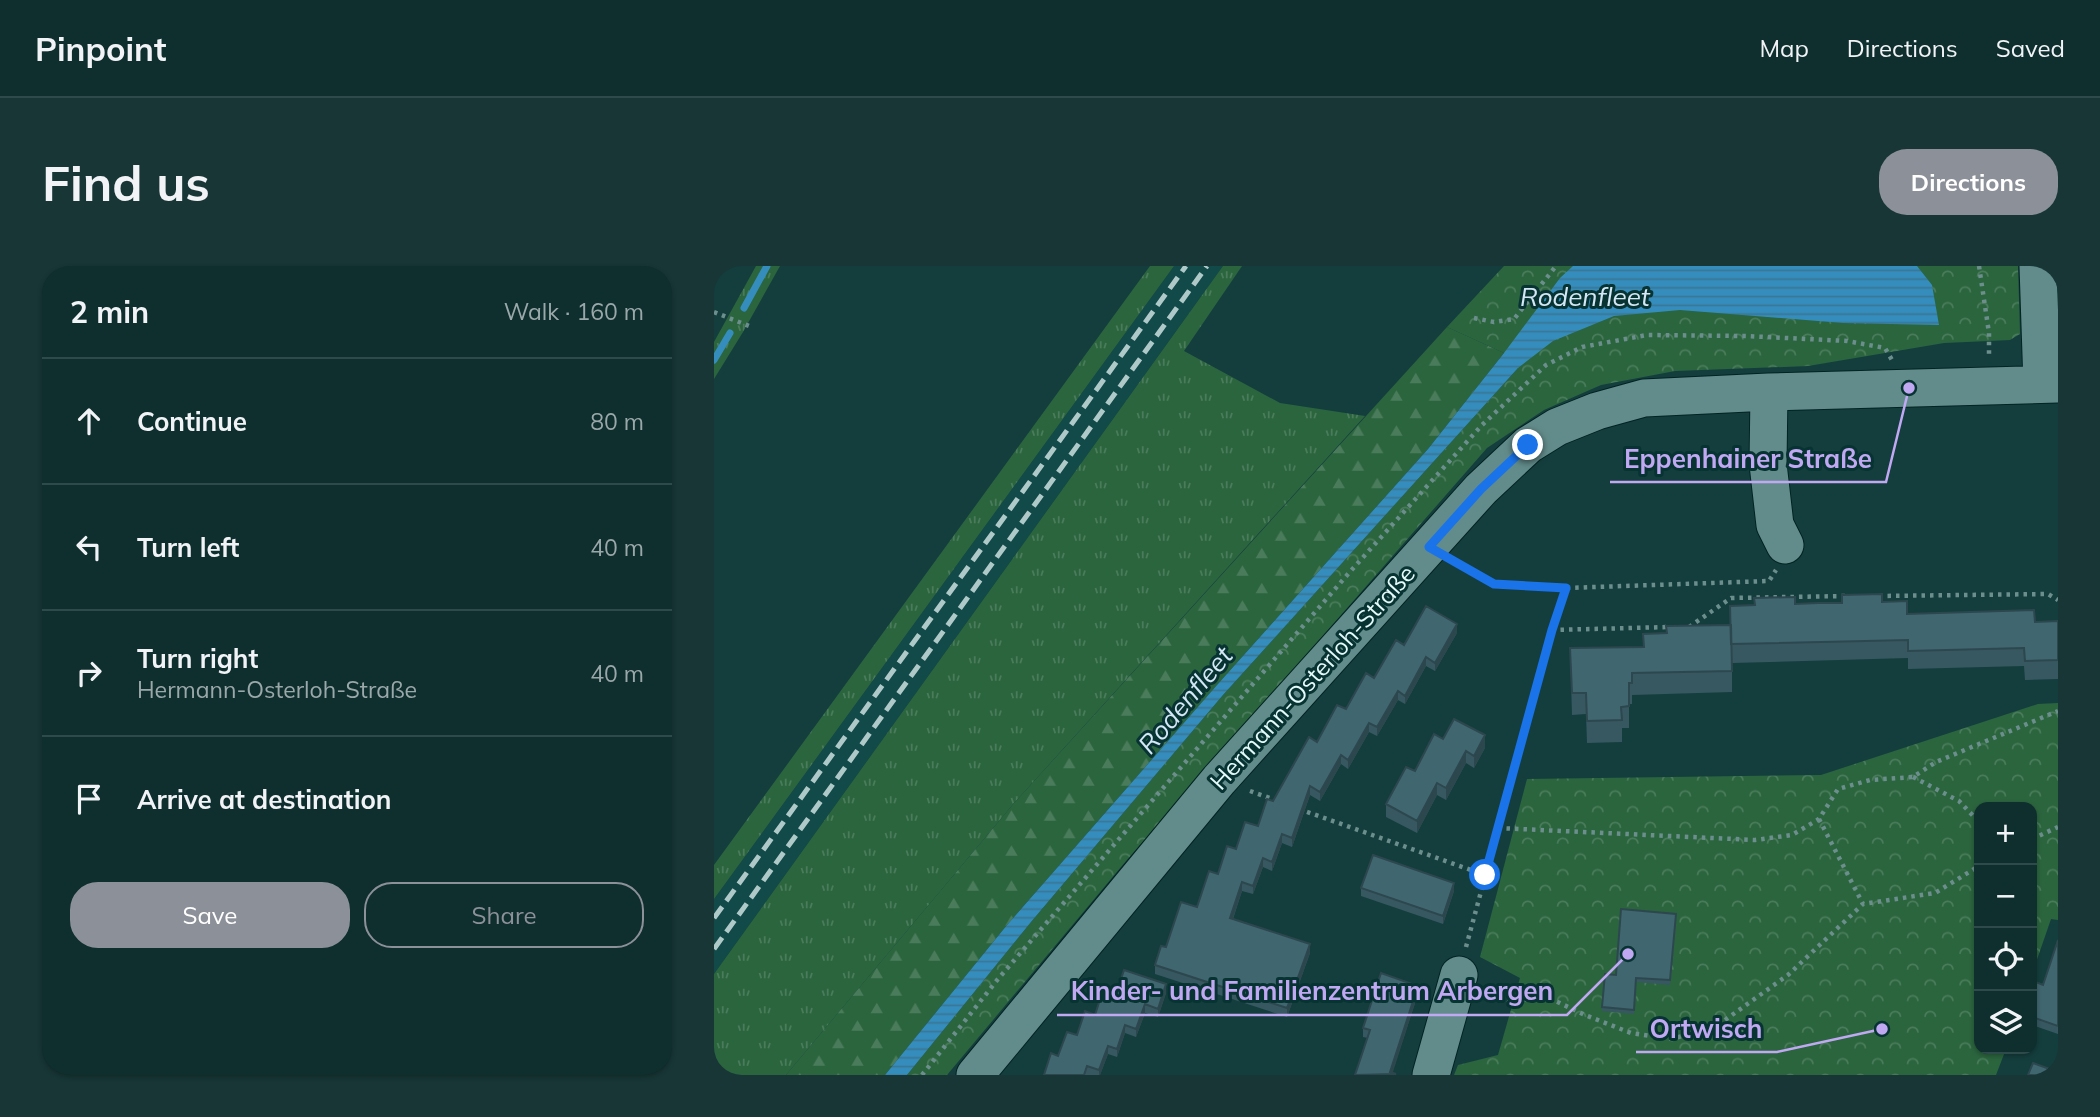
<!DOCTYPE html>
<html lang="en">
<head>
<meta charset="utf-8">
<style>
	:root { --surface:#0f2e2e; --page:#183636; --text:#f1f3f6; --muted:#9ba8aa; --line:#2f4a4a; --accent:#8c9099 }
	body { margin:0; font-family:Mulish,sans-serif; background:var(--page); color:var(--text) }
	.controls { position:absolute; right:21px; bottom:21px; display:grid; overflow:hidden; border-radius:14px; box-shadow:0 2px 5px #0004 }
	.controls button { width:63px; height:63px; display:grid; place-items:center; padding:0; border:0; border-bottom:2px solid var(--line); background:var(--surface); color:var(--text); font:35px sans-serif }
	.stop { position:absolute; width:21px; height:21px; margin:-16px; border:5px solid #1a73e8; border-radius:50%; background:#fff }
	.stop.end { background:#1a73e8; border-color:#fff; box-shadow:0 2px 7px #0008 }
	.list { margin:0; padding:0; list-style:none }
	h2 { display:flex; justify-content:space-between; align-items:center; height:91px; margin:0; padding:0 28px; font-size:30px }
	h2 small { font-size:23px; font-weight:400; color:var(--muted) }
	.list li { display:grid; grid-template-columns:46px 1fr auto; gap:21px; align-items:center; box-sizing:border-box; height:126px; padding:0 28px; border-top:2px solid var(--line) }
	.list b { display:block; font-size:26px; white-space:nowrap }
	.list p { margin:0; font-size:23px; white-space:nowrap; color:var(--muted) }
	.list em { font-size:23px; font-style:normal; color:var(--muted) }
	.actions { display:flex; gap:14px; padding:21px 28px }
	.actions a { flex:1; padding:16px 0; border:2px solid var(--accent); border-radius:28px; text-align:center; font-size:24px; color:var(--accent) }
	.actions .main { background:var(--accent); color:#fff }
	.icon { flex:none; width:38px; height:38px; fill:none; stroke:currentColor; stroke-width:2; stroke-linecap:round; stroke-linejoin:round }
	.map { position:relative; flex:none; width:1344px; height:809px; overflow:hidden; border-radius:28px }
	header { display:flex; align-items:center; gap:42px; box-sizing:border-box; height:98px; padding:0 35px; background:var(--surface); border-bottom:2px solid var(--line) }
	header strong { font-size:33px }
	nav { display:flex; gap:38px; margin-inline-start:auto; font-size:24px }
	.intro { display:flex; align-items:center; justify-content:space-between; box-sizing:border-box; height:168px; padding:0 42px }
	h1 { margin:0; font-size:49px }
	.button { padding:18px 32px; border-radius:28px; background:var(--accent); color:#fff; font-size:24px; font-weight:700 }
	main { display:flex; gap:42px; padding:0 42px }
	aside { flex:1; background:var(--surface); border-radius:28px; box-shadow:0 2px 5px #0004 }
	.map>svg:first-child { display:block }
	.built { fill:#124949 }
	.grass { fill:url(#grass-tufts) }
	.forest { fill:url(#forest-firs) }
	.park { fill:url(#park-crowns) }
	.water { fill:url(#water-rules) }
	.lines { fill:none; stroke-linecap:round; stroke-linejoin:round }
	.stream { stroke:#348dbd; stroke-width:7 }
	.minor-casing { stroke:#032323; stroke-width:39 }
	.path { stroke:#6c8e8d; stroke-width:4.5; stroke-dasharray:3.5 5; stroke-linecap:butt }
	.minor { stroke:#628c8b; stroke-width:37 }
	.rail { stroke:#aec9c8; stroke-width:5; stroke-dasharray:14 7; stroke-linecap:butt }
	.wall { fill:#375860 }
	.shaded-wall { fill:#2d474e }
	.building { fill:#406670; stroke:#2d474e; stroke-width:2 }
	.route { stroke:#1a73e8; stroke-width:9 }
	.labels { text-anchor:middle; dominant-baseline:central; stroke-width:6; stroke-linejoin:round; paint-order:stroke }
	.street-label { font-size:24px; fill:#e4faf9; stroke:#073333 }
	.water-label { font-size:26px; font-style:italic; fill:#d3e7f4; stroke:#073333 }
	.leader { fill:none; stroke:#c1a8f3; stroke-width:2.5 }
	.callout-dot { fill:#c1a8f3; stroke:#073333; stroke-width:2.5 }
	.callout-label { font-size:26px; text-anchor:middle; font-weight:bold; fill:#c1a8f3; stroke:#073333; stroke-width:6; stroke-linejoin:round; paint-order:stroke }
</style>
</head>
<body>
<header>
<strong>Pinpoint</strong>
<nav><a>Map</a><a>Directions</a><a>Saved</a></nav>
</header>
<div class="intro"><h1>Find us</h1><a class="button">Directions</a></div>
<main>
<aside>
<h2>2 min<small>Walk · 160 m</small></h2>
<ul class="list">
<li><svg class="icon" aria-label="ahead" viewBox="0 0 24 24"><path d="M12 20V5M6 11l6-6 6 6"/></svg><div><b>Continue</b></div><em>80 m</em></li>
<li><svg class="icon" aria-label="left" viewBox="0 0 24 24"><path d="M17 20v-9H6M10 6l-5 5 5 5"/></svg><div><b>Turn left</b></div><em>40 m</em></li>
<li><svg class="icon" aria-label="right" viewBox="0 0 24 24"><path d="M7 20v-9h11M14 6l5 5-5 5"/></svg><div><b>Turn right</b><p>Hermann-Osterloh-Straße</p></div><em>40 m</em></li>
<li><svg class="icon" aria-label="arrive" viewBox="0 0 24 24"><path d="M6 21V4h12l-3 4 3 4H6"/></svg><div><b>Arrive at destination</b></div></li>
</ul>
<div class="actions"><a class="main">Save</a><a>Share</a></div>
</aside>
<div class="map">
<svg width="1344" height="809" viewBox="0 0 1344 809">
	<defs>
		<pattern id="grass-tufts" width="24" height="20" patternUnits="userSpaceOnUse" patternTransform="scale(1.75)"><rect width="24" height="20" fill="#2b653e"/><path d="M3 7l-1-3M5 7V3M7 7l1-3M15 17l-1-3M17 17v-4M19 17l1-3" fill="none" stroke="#4a7c5b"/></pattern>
		<pattern id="forest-firs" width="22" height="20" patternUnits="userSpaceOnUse" patternTransform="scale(1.75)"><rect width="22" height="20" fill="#2b653e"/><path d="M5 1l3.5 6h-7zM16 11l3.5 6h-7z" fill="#4a7c5b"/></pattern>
		<pattern id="park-crowns" width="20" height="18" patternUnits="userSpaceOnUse" patternTransform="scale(1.75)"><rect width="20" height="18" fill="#2b653e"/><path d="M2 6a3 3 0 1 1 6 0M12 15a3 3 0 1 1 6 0" fill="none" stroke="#4a7c5b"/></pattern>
		<pattern id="water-rules" width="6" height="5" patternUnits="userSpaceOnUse" patternTransform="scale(1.75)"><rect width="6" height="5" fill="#348dbd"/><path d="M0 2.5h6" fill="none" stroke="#3a7695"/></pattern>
	</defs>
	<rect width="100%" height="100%" fill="#143e3d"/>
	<path class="built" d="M460,0H509L0,708V633Z"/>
	<path class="grass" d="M42,0H66L29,66L0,113V76Z
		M436,0H460L0,633V599Z
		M509,0H528L470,85L566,137L651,150L301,536L72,809H0V708Z"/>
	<path class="forest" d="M733,61L790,87L714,183L503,419L293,659L171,809H72L301,536Z"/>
	<path class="park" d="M790,0H1304L1306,68L1296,74L1230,77L1094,100L961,105L887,119L830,144L773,182L412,595L233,809H193L317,656L509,429L804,102L790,87L733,61Z
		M1344,437V654L1337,653L1318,708V541H1265V783H1292L1282,809H740L744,799L784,789L806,712L766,691L813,513L1107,509L1324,438Z"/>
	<path class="water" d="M859,0H1203L1218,19L1225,59L1129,57L966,44L900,50L839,75L804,102L509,429L317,656L193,809H171L293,659L503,419L714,183L790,87L846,12Z"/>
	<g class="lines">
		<path class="stream" d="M30,42L53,0
			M0,94L16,67"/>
		<g class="minor-casing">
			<path id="minor" d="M1324,0L1328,118
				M1055,126L1054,198L1061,259L1071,279
				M261,809L505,514L767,223L814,179L843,161L883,145L930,132L1055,126L1344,118
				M717,809L745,709"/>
		</g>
		<path class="path" d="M1265,0L1275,67V91
			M0,46L35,60
			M760,52L780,56L800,53L842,0
			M740,295L780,318L796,320L852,322L1055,315L1062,304
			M1165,330L1334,328L1344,334
			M975,361L1017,332L1132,330
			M838,364L955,361
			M1199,511L1245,535L1265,556
			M536,525L564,535
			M585,543L771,609
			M1105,553L1149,638
			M784,562L1041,574L1078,569L1105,553L1124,523L1156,514L1199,511L1222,496L1344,445
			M1318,573L1344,561
			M752,681L838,364L852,322
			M771,722L796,735L833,731L871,749L917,767L958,773L1004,759L1074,709L1149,638L1221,627L1265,600
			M208,809L284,713L634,308L768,159L832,99L868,81L933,69L1032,70L1133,75L1171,82L1178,94"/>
		<use href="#minor" class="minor"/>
		<path class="rail" d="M0,652L472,0
			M0,683L493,0"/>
	</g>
	<path class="wall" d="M1168,336L1193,348L1321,356L1344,355V413L1311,414L1310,400L1194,403V392L1018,397V426L918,429V438H915V462H908V476L873,477L872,448L858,449L856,382L929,381L952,367L1016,359L1081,338Z
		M743,367L721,405L712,400L691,438L684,434L663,470L655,466L634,503L627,498L606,535L596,529L578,581L568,577L558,605L549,601L539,628L528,625L519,653L596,687L573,751L441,708V699L452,681L483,641L504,608L522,583L544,560L559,535L603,476L690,379Z
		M729,473L771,482L760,502L752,497L732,534L723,529L703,567L672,551V538Z
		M647,622L740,625L729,658L647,630Z
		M962,652L956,719L922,716L920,748L888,745V741Z
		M1344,674V768L1318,759V730L1329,719Z
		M452,727L444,751L431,747L422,771L411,767L403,791L394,788L386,809H330L344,790L381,749L402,728Z
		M704,728L678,807L641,809L654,772L649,771V762Z"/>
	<path class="shaded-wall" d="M743,358V367L721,405V397Z
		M712,391V400L691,438V430Z
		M684,425V434L663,470V461Z
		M655,457V466L634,503V494Z
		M771,469V482L760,502V490Z
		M752,485V497L732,534V522Z
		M627,489V498L606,535V526Z
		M723,517V529L703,567V555Z
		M596,520V529L578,581V572Z
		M568,568V577L558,605V596Z
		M549,592V601L539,628V620Z
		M528,616V625L516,661V652Z
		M740,617V625L729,658V650Z
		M596,678V687L573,751V742Z
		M452,718V727L444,751V743Z
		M704,720V728L678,809L676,806Z
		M431,738V747L422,771V763Z
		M411,759V767L403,791V783Z
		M394,780V788L386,809H385V804Z"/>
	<path class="building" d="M1168,328V336L1193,335V348L1320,344L1321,356L1344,355V394L1311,395L1310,382L1194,385V374L1017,378L1016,340L1041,339L1040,332L1081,331V338L1104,337H1128V329Z
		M712,340L743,358L721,397L712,391L691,430L684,425L663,461L655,457L634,494L627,489L606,526L596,520L578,572L568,568L558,596L549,592L539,620L528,616L516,652L596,678L573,742L441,699L447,680L452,681L467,636L483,641L495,605L504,608L513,580L522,583L531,556L544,560L553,533L559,535L595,471L603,476L623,439L632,443L652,407L660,412L682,374L690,379Z
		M1017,359L1018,405L918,407V417H915V440L907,441L908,454L873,455L872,427H858L856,382L930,381L929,368L953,367L952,360Z
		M740,453L771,469L760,490L752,485L732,522L723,517L703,555L672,538L692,501L701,505L720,468L729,473Z
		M659,589L740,617L729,650L647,622Z
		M907,643L962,648L956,714L922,712L920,744L888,741L891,708L902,709Z
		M1344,674V760L1318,751V730L1322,716L1329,719Z
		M410,704L452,718L444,743L431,738L422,763L411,759L403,783L394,780L385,804L373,800L370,809H330L337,787L344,790L353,766L363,769L371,745L381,749L389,724L402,728Z
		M667,707L704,720L676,806L682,808L641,809L656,764L649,762Z
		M1319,797L1344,806V809H1314Z"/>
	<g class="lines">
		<path class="route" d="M771,609L838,364L852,322L780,318L715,281L767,223L814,179"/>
	</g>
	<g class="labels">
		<g class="street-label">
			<text transform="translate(598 411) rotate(-48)">Hermann-Osterloh-Straße</text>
		</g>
		<g class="water-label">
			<text x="871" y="30">Rodenfleet</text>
			<text transform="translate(471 434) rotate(-50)">Rodenfleet</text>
		</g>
	</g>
	<path class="leader" d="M1195 122L1172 216H896M914 688L853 749H343M1168 763L1063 786H922"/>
	<g class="callout-dot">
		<circle cx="1195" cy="122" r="7"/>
		<circle cx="914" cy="688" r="7"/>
		<circle cx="1168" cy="763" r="7"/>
	</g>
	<g class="callout-label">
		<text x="1034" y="202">Eppenhainer Straße</text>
		<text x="598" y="734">Kinder- und Familienzentrum Arbergen</text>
		<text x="992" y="772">Ortwisch</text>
	</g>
</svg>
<div class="controls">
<button>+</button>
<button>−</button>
<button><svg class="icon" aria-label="locate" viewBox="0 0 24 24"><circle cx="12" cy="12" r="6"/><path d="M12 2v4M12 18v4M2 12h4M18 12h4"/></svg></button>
<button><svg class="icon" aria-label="layers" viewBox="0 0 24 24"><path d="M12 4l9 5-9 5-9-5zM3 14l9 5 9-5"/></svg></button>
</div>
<div class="stop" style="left:771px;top:609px"></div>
<div class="stop end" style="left:814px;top:179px"></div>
</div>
</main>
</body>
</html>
